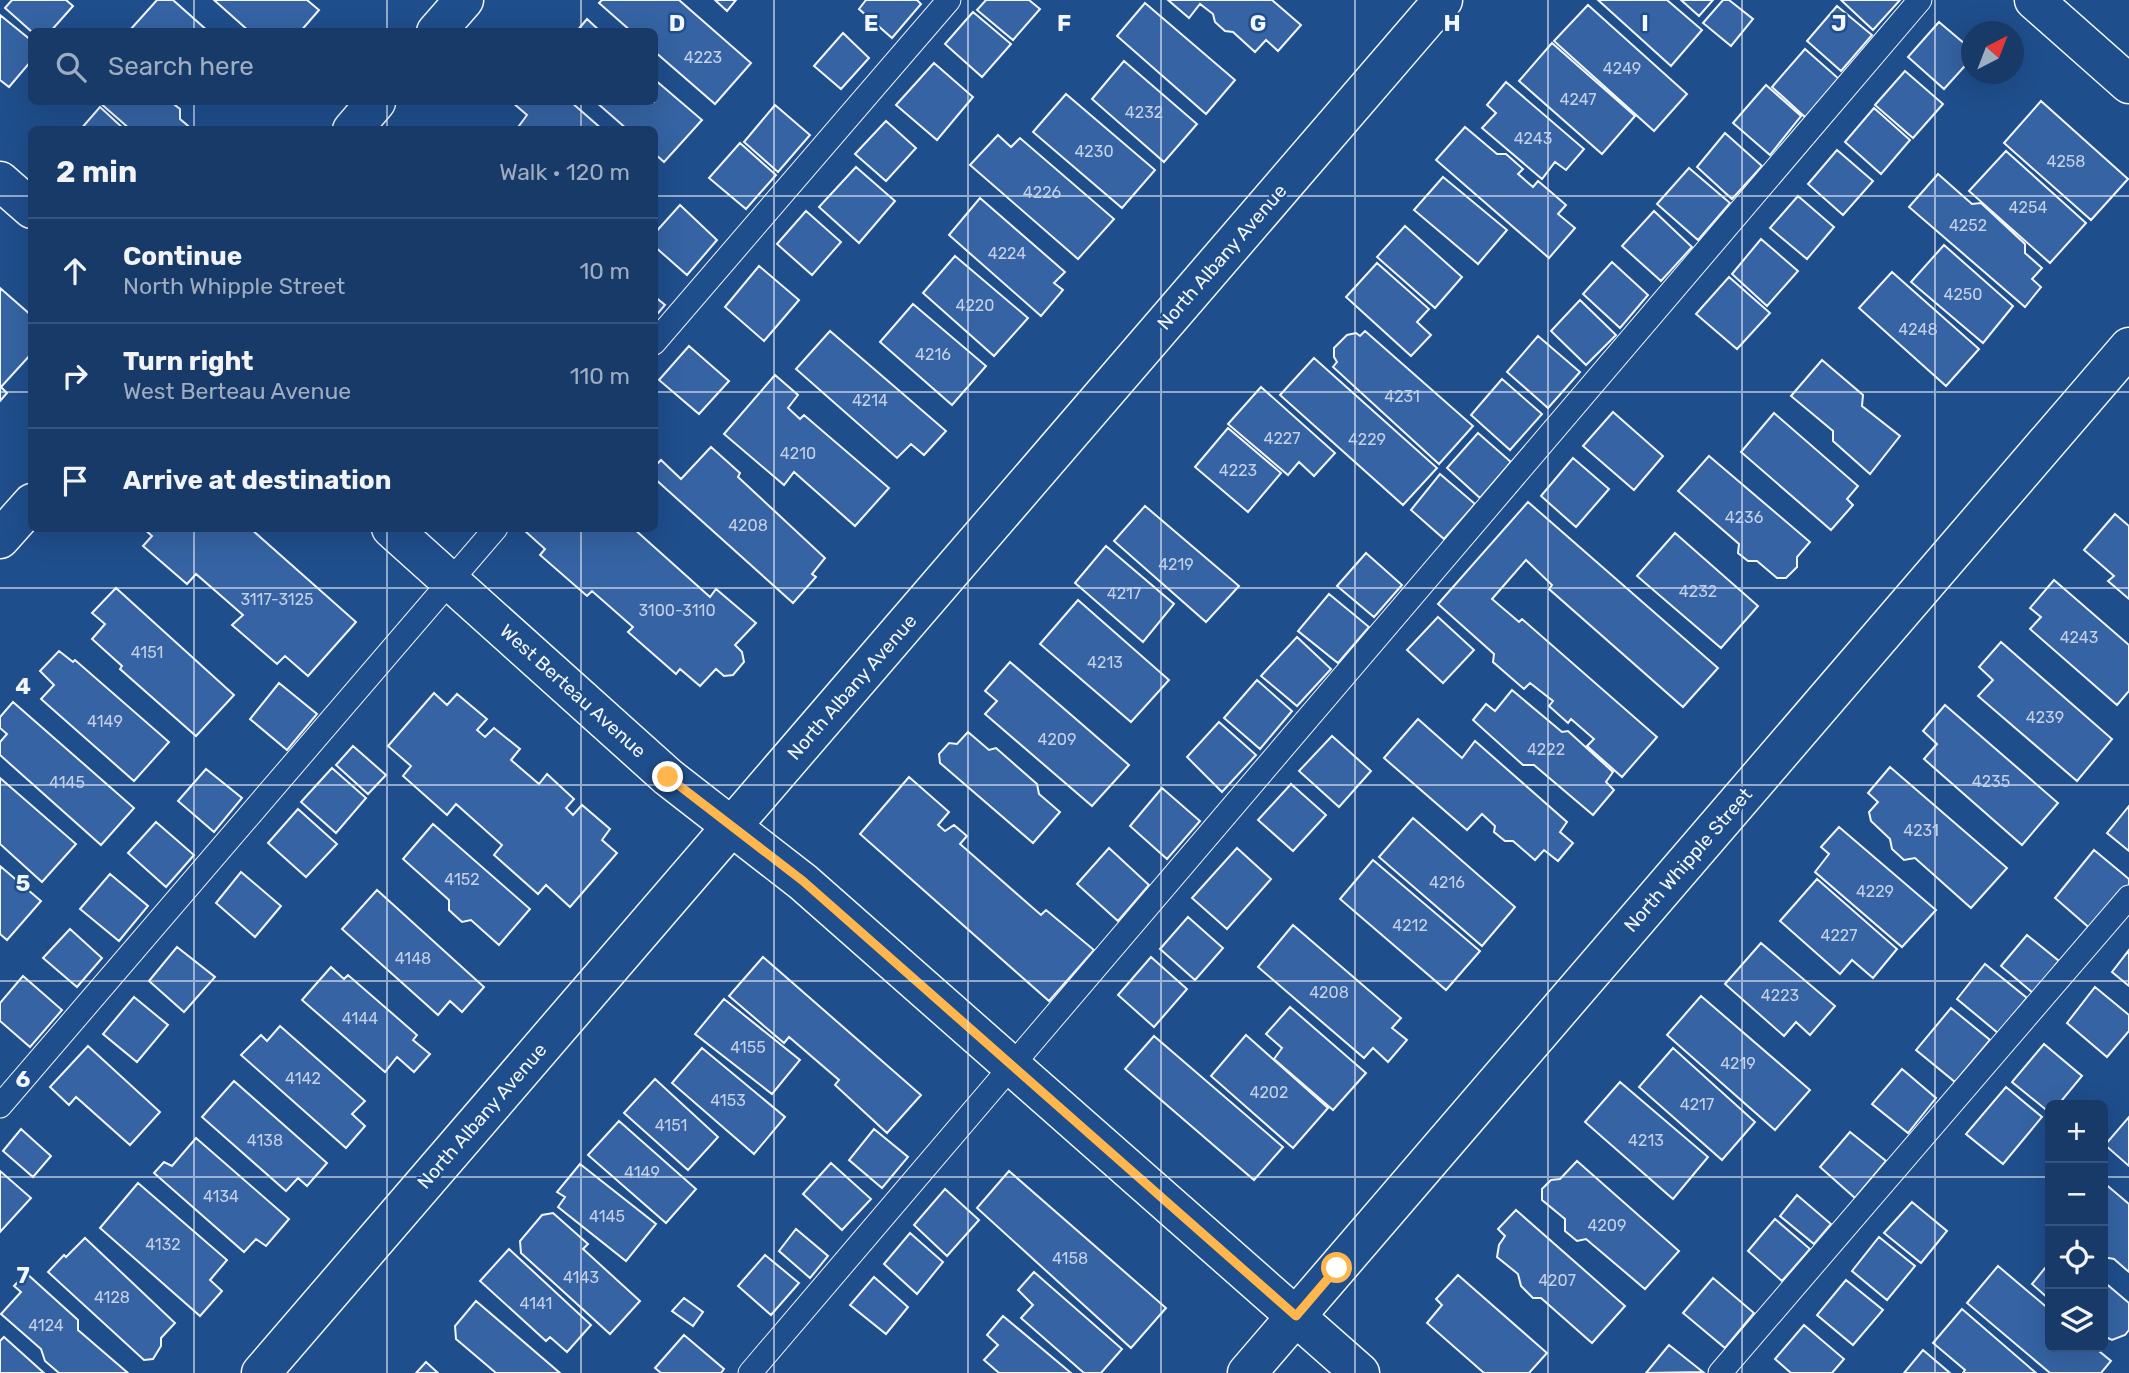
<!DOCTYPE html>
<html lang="en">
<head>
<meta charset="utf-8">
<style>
	:root { --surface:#173a69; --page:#244571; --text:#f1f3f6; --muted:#9eadc0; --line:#36547d }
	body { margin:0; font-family:Rubik,sans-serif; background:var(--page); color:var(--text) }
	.controls { position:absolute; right:21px; bottom:21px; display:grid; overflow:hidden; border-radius:10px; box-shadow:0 7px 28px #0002 }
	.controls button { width:63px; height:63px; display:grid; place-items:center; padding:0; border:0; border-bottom:2px solid var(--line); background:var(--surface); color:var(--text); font:35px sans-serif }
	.compass { position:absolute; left:1961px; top:21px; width:63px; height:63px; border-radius:50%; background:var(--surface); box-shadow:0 7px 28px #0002; rotate:42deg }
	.stop { position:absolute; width:21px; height:21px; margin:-16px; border:5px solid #ffb74d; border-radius:50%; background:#fff }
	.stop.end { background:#ffb74d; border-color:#fff; box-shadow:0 2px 7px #0008 }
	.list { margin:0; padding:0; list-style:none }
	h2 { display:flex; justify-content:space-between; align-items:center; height:91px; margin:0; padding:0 28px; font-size:30px }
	h2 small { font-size:23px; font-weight:400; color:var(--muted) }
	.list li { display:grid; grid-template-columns:46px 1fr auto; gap:21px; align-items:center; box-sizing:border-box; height:105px; padding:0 28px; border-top:2px solid var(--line) }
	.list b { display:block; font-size:26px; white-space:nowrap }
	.list p { margin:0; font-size:23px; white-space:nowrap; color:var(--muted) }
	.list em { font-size:23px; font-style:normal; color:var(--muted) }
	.icon { flex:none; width:38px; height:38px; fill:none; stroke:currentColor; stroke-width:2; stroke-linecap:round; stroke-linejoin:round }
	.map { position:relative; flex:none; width:2129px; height:1373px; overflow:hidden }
	.search { position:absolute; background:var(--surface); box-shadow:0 7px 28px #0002; left:28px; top:28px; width:630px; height:77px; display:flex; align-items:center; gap:18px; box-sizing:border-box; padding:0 24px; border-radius:10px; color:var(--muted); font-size:26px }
	.panel { position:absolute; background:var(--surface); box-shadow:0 7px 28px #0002; left:28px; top:126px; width:630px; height:406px; border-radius:10px }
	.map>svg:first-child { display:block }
	.building { fill:#3563a3; stroke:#f2f6ff; stroke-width:2 }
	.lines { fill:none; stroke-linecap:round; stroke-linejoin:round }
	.service-casing { stroke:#f2f6ff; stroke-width:25 }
	.minor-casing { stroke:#f2f6ff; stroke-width:41 }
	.service { stroke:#1f4e8c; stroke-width:23 }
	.minor { stroke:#1f4e8c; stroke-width:38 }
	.route { stroke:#ffb74d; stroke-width:9 }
	.grid { fill:none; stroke:#f2f6ff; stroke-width:2; stroke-opacity:0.55 }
	.labels { text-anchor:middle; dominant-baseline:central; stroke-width:5; stroke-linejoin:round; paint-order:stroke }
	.number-label { font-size:16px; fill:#c3d1e8 }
	.street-label { font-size:19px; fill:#f2f6ff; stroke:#1f4e8c }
	.grid-label { font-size:23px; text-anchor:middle; font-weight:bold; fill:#f2f6ff; stroke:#1f4e8c; stroke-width:5; stroke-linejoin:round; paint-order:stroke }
</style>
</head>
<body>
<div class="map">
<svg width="2129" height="1373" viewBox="0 0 2129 1373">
	<rect width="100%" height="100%" fill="#1f4e8c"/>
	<path class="building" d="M12,0H66L73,6L50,32H32L5,8Z
		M157,0H173L209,32H131L130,30Z
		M214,0H307L319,10L300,32H250Z
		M602,0H679L751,63L715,104L654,51V32H632L599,3Z
		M715,0H736L727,11Z
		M866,0H917L921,4L892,38L859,9Z
		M986,0H1029L1040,9L1013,40L977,10Z
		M1168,0H1272L1301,25L1278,51L1266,40L1255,52L1233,32L1225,31L1215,22L1213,14L1200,4L1189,18Z
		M1598,0H1667L1702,30L1671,66Z
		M1681,0H1713L1699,16Z
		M1723,0H1729L1753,19L1731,46L1703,23Z
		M1841,0H1900L1873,30Z
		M1145,3L1235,80L1206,114L1117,36Z
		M1588,5L1687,94L1654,131L1554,41Z
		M1837,6L1872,35L1841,71L1807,41Z
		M973,12L1011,44L982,77L945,44Z
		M0,15L32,41V60L9,87L0,80Z
		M587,19L601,32H576Z
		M1939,22L1972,50V58L1944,89L1908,57Z
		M843,33L869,58L841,89L814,66Z
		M1552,43L1635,116L1602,154L1519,81Z
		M1805,49L1839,79L1806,118L1772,87Z
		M1124,61L1197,124L1164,162L1092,99Z
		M934,63L973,97L937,140L896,105Z
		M1905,71L1943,104L1913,138L1875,105Z
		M654,79L702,120L664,162L654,153V130H628L596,102H654Z
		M1506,82L1584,149L1566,170L1555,162L1542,179L1482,128L1496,113L1487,105Z
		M1766,85L1801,116L1770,155L1733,123Z
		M1066,94L1155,170L1122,208L1033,132Z
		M2041,101L2128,179L2091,220L2004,143Z
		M99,102H171L180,109V119L193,130H131Z
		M514,102H571L603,130H516L527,115L513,103Z
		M775,105L810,135L778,172L744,142Z
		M100,107L125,130H80Z
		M1874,108L1910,140L1881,174L1845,142Z
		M886,121L916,148L886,181L855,154Z
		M1465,127L1497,154H1506L1523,169L1518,174L1533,187L1538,181L1566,205L1558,214L1575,228L1549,258L1436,160Z
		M1725,133L1762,166L1732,199L1697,167Z
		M998,135L1011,147L1020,138L1114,219L1078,259L970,165Z
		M740,143L776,175L746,209L709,178Z
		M1837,150L1873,181L1843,215L1808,184Z
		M2006,151L2086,223L2050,263L1969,191Z
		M856,167L895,201L859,243L819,207Z
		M1689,168L1730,203L1698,240L1657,204Z
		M1938,174L1972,204L1981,203L2025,244V253L2042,268L2032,279L2041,287L2025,307L1909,207Z
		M1443,177L1507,230L1478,264L1414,210Z
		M1798,196L1834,227L1807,259L1770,228Z
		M980,198L1065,272L1054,283L1063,290L1041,316L949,235Z
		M680,205L717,240L687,275L654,246V234Z
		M806,211L841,242L812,275L777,244Z
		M1654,211L1692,247L1661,281L1622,246Z
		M1405,226L1462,277L1435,308L1377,257Z
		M1761,239L1798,271L1767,306L1732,274Z
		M1944,245L2013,306L1983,343L1911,282Z
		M955,256L1028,318L994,356L923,293Z
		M1612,262L1648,295L1620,328L1583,294Z
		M1377,263L1429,309L1417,322L1431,335L1411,356L1346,297Z
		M759,266L799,300L764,341L725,307Z
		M1892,272L1979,349L1946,386L1859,308Z
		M1729,277L1770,313L1737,349L1696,314Z
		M0,288L32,316V353L1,387L7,393L0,401Z
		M654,296L665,305L654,318Z
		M1580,300L1616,335L1586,365L1551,331Z
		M913,304L986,366L952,405L880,342Z
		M830,331L946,431L924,455L911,444L897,458L796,369Z
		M1365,331L1473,426L1439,464L1333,367L1337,362L1334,357V348L1347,335L1356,333L1360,336Z
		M1538,336L1580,372L1548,408L1507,372Z
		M689,346L729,381L699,414L659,380Z
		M1314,358L1437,468L1403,505L1280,395Z
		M1822,360L1863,395L1862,406L1900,436L1870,474L1833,441V431L1791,396Z
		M775,375L798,395L788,408L800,419L804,415L889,488L855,526L794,472L784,485L724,434Z
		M1502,379L1542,414L1510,450L1471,415Z
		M1261,387L1335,453L1314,476L1299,462L1288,475L1228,424Z
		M1613,412L1663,456L1634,490L1583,446Z
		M1774,413L1858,486L1847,499L1853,505L1831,530L1741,452Z
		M1228,428L1281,473L1248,512L1195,467Z
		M1478,433L1511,462L1480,498L1447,468Z
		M711,447L740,473L738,477L825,558L812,574L816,577L793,603L654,478V467L661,460L681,479Z
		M1709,456L1810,542L1797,557V567L1786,578H1777L1757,561H1748L1738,553L1739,544L1678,491Z
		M1573,458L1609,489L1576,527L1541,496Z
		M1440,474L1475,504L1444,539L1411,510Z
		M1528,502L1718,668L1683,707L1549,589L1552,585L1526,560L1492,599L1519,622L1522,619L1657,737L1622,777L1587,746L1594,739L1571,719L1568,723L1549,706L1553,701L1530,683L1524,689L1493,662L1494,654L1438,604Z
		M1145,506L1239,586L1206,622L1114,541Z
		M2115,514L2129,526V599L2108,581L2114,576L2084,550Z
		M143,528H250L356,622L308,676L285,656L277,664L232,625L243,615L196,574L187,584L143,546L152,536Z
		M528,528H633L710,597L716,589L756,623L735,645L742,652L744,662L733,675L724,676L716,669L700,686L680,669L676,674L628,632L633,627L592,591L587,596L540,555L545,549L525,531Z
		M1675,533L1758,606L1721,648L1637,576Z
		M1106,546L1174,604L1143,642L1075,583Z
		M1366,553L1402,585L1374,617L1337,586Z
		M2054,580L2129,645V691L2117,705L2030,629L2041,617L2030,608Z
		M116,588L234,695L196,736L120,669L122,666L92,639L105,624L92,613Z
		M1329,594L1369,627L1338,663L1298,631Z
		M1078,600L1169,680L1131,722L1040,644Z
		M1438,617L1474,650L1443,683L1407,650Z
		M1297,637L1331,669L1297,706L1261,676Z
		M2001,642L2112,739L2077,781L1978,696L1993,680L1979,667Z
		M59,651L73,662L75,660L169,742L134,781L41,699L54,685L40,671Z
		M1010,662L1129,765L1092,806L985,714L997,701L985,691Z
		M1257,680L1292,711L1260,749L1224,718Z
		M279,683L317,714L287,750L250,719Z
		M1512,690L1562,732L1568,731L1613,772L1606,782L1614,790L1593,815L1534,765H1523L1473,720L1486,704L1495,711Z
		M434,693L447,705L457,694L487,719L477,730L485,737L494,728L520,749L511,760L539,784L547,774L574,799L566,808L573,815L582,805L610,829L602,840L617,853L570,907L546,885L538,894L494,855L502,845L456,804L447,815L403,776L411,766L388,746Z
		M13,702L134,808L101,845L0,755V742L7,734L0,728V717Z
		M1945,705L2058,803L2022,845L1924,759L1937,744L1923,731Z
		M1418,719L1462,758L1475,741L1567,822L1560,832L1573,843L1558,861L1544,850L1535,860L1513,841H1505L1494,832L1495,826L1482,814L1467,830L1384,758Z
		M1219,722L1256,755L1222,792L1187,757Z
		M968,732L989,750L996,748L1037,784L1039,794L1060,812L1033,843L940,763L939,754L949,743L957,744Z
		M1332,736L1371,771L1339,807L1299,771Z
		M353,746L386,775L368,794L336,765Z
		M1890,767L2007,868L1971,908L1915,858L1904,860L1892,849L1890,839L1871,821L1869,812L1878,802L1868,793Z
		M332,768L366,798L336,833L301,802Z
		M206,769L242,798L214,832L178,801Z
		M909,777L949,812L938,825L945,831L954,825L967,836L960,844L1041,915L1046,910L1094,950L1049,1001L860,834Z
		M0,778L76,844L42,882L0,844Z
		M1291,784L1326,815L1293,851L1258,820Z
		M1162,788L1200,821L1167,859L1130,826Z
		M2129,806V851L2107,833Z
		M298,809L337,844L306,877L268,843Z
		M1413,818L1515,907L1482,946L1379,857Z
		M156,822L194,855L166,887L128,853Z
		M433,824L530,909L499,945L471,920L462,922L449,910V900L403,859Z
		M1839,827L1936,910L1902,947L1815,872L1829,854L1821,847Z
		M1109,848L1149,885L1118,921L1077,884Z
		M1237,848L1271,879L1227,929L1192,898Z
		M2094,850L2129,879V889L2093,931L2055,898Z
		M1373,860L1480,951L1446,990L1340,899Z
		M0,866L41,901L7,940L0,934Z
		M241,872L281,906L255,937L216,903Z
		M110,874L148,906L119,941L80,909Z
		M1817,879L1897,949L1873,978L1852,960L1840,974L1780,921Z
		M377,890L484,987L462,1012L450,1001L438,1015L342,929Z
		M1188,917L1223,948L1195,980L1160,949Z
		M1293,925L1401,1018L1392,1028L1407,1040L1388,1062L1373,1048L1364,1058L1258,967Z
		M70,929L102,958L77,987L43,958Z
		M2027,935L2059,961L2033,993L2001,966Z
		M1761,943L1835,1006L1810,1035L1796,1022L1784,1036L1725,984Z
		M177,947L215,977L184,1012L149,981Z
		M2129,950V986L2112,972Z
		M763,957L921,1095L887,1133L835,1085L839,1080L789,1037L784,1043L729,996Z
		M1151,957L1187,989L1154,1027L1118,995Z
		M1985,964L2027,998L1998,1033L1957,999Z
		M331,967L344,979L348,975L417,1035L413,1040L430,1054L414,1072L397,1057L385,1072L302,1000Z
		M23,976L62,1010L30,1047L0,1021V1003Z
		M2095,987L2129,1015V1031L2107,1057L2067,1023Z
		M1701,996L1810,1090L1775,1130L1667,1035Z
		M134,997L168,1025L137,1062L103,1034Z
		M724,999L800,1060L772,1094L695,1034Z
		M1290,1007L1366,1073L1333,1110L1274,1059L1282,1048L1266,1034Z
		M1951,1008L1990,1040L1955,1082L1916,1050Z
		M280,1026L365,1101L352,1114L365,1126L346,1148L241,1055L261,1035L267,1041Z
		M1246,1035L1328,1108L1293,1148L1211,1076Z
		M1154,1036L1283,1147L1254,1180L1125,1069Z
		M2044,1044L2082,1076L2058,1105H2050V1113L2012,1082Z
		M88,1046L160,1112L130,1145L76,1097L69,1105L50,1087Z
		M702,1048L785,1117L754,1154L672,1083Z
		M1673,1048L1755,1122L1722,1160L1639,1087Z
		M1902,1069L1936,1098L1908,1133L1872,1104Z
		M655,1079L718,1137L688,1170L624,1113Z
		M234,1081L327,1163L307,1186L298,1178L286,1191L202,1117Z
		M1620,1082L1708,1157L1673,1199L1585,1122Z
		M2006,1087L2042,1117L2003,1164L1966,1134Z
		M2129,1117V1166L2105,1145Z
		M619,1121L696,1189L666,1223L588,1155Z
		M21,1129L51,1156L33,1177L3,1151Z
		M874,1129L908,1157L882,1188L849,1160Z
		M1850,1132L1886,1161L1855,1198L1820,1167Z
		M196,1138L289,1219L266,1246L256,1239L244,1252L154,1173L164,1162L172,1166Z
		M1577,1161L1679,1251L1645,1289L1586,1239L1577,1241L1565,1231V1219L1542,1200V1189L1551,1180L1560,1179Z
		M831,1163L871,1199L842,1230L803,1194Z
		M580,1164L656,1224L626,1261L558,1207L565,1197L557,1192Z
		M0,1171L31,1198L0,1232Z
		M1009,1171L1166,1308L1131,1348L977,1208Z
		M2103,1182L2129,1204V1272L2114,1259L2103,1257Z
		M138,1183L227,1260L210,1280L222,1291L200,1316L100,1228Z
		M945,1189L979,1220L947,1256L914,1225Z
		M1797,1195L1831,1224L1814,1244L1780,1216Z
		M1912,1202L1947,1231L1921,1263L1884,1233Z
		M1516,1210L1625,1306L1592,1343L1541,1298H1533L1521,1286L1518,1274L1497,1257L1499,1245L1505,1236L1498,1229Z
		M553,1213L588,1244L583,1249L640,1301L610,1334L521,1253L520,1241L542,1215Z
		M1775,1219L1810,1249L1782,1281L1748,1251Z
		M796,1229L828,1256L810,1278L779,1251Z
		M910,1233L943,1262L917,1294L884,1264Z
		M1879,1237L1915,1266L1887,1300L1852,1271Z
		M85,1238L175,1323L161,1338V1346L153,1359L144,1360L48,1272L64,1255L66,1257Z
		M509,1249L591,1325L567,1352L550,1337L546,1341L480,1281Z
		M765,1255L799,1283L771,1315L738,1286Z
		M2050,1262V1300L2032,1284Z
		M1998,1266L2050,1310V1347H2094L2111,1361L2101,1373H2050L1967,1303Z
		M1034,1272L1122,1349L1101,1373H1084L1021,1318L1033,1305L1018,1290Z
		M26,1273L78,1320V1330L128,1373H59L45,1361L41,1349L1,1314L21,1292L14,1286Z
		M1458,1275L1547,1353L1529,1373H1484L1427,1323L1442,1305L1436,1299Z
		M874,1277L908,1307L886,1334L850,1305Z
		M1713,1278L1754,1313L1725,1348L1683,1313Z
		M1846,1280L1883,1310L1853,1345L1817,1315Z
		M2103,1281L2129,1303V1330L2125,1335L2112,1340L2106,1337L2103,1342Z
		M684,1298L703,1312L693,1326L672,1311Z
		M476,1301L560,1373H496L456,1339L455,1326Z
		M1962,1309L2036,1373H1963L1965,1370L1933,1343Z
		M1003,1316L1071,1373H999L984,1360L998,1345L987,1335Z
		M1804,1325L1844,1359L1832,1373H1791L1775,1359Z
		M684,1335L724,1369L721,1373H661L655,1368Z
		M4,1337L44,1373H0V1341Z
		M1669,1345L1703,1372L1646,1373Z
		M1923,1350L1950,1373H1904Z
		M426,1362L438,1373H416Z"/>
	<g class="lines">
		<g class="service-casing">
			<path id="service" d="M654,343L949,0
				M0,1106L496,528
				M750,1373L1920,0
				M1720,1373L2129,897"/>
		</g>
		<g class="minor-casing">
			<path id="minor" d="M2034,0L2129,84
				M436,32L464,0
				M352,130L376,102
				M0,181L32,209
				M391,528L668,777L803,882L1360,1373
				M0,539L32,503
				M261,1373L1443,0
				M1247,1373L2129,347"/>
		</g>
		<use href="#service" class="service"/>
		<use href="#minor" class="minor"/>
	</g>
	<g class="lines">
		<path class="route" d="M668,777L803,881L1296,1316L1337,1268"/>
	</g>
	<path class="grid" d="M194,0V32M387,0V32M581,0V32M774,0V1373M968,0V1373M1161,0V1373M1355,0V1373M1548,0V1373M1742,0V1373M1935,0V1373M194,102V130M387,102V130M581,102V130M0,196H32M654,196H2129M0,392H32M654,392H2129M194,528V1373M387,528V1373M581,528V1373M0,588H2129M0,785H2129M0,981H2129M0,1177H2050M2103,1177H2129"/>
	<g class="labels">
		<g class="number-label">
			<text x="703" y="57">4223</text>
			<text x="1622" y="68">4249</text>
			<text x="1578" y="99">4247</text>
			<text x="1144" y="112">4232</text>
			<text x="1533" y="138">4243</text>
			<text x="1094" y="151">4230</text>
			<text x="2066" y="161">4258</text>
			<text x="1042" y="192">4226</text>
			<text x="2028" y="207">4254</text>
			<text x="1968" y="225">4252</text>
			<text x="1007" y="253">4224</text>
			<text x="1963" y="294">4250</text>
			<text x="975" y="305">4220</text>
			<text x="1918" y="329">4248</text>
			<text x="933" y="354">4216</text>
			<text x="1402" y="396">4231</text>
			<text x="870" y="400">4214</text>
			<text x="1282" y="438">4227</text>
			<text x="1367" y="439">4229</text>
			<text x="798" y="453">4210</text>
			<text x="1238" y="470">4223</text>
			<text x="1744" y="517">4236</text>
			<text x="748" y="525">4208</text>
			<text x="1176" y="564">4219</text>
			<text x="1698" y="591">4232</text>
			<text x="1124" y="593">4217</text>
			<text x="277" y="599">3117-3125</text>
			<text x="677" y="610">3100-3110</text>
			<text x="2079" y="637">4243</text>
			<text x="147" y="652">4151</text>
			<text x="1105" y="662">4213</text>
			<text x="2045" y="717">4239</text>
			<text x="105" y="721">4149</text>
			<text x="1057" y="739">4209</text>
			<text x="1546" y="749">4222</text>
			<text x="1991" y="781">4235</text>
			<text x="67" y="782">4145</text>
			<text x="1921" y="830">4231</text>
			<text x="462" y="879">4152</text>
			<text x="1447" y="882">4216</text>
			<text x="1875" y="891">4229</text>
			<text x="1410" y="925">4212</text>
			<text x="1839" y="935">4227</text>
			<text x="413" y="958">4148</text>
			<text x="1329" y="992">4208</text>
			<text x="1780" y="995">4223</text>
			<text x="360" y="1018">4144</text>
			<text x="748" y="1047">4155</text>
			<text x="1738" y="1063">4219</text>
			<text x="303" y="1078">4142</text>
			<text x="1269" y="1092">4202</text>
			<text x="728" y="1100">4153</text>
			<text x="1697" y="1104">4217</text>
			<text x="671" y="1125">4151</text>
			<text x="265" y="1140">4138</text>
			<text x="1646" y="1140">4213</text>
			<text x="642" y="1172">4149</text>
			<text x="221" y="1196">4134</text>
			<text x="607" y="1216">4145</text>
			<text x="1607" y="1225">4209</text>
			<text x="163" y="1244">4132</text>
			<text x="1070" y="1258">4158</text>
			<text x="581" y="1277">4143</text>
			<text x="1557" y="1280">4207</text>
			<text x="112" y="1297">4128</text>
			<text x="536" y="1303">4141</text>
			<text x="46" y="1325">4124</text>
		</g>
		<g class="street-label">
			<text transform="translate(1222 257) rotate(-49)">North Albany Avenue</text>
			<text transform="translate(852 687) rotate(-49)">North Albany Avenue</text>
			<text transform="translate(573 691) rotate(42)">West Berteau Avenue</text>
			<text transform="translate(1688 860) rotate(-49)">North Whipple Street</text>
			<text transform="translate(482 1116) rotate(-49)">North Albany Avenue</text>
		</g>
	</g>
	<g class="grid-label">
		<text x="677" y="31">D</text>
		<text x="871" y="31">E</text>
		<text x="1064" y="31">F</text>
		<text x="1258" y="31">G</text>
		<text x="1452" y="31">H</text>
		<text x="1645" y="31">I</text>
		<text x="1839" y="31">J</text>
		<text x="23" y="694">4</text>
		<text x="23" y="891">5</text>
		<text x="23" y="1087">6</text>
		<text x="23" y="1283">7</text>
	</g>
</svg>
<div class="controls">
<button>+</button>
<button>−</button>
<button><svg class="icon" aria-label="locate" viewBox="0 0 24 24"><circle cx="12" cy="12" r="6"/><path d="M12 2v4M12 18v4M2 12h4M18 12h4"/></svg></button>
<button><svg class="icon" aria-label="layers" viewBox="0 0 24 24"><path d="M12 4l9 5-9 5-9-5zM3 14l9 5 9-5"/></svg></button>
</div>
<svg class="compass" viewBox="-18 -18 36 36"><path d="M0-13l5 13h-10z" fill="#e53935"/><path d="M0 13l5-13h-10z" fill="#9eadc0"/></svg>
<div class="stop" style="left:1337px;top:1268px"></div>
<div class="stop end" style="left:668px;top:777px"></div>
<div class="search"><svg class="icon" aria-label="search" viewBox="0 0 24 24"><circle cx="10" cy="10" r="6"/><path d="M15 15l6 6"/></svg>Search here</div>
<section class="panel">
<h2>2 min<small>Walk · 120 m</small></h2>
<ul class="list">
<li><svg class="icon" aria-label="ahead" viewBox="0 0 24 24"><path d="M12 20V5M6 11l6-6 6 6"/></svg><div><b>Continue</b><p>North Whipple Street</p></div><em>10 m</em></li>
<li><svg class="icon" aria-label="right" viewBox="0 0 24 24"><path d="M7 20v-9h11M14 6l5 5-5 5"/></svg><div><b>Turn right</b><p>West Berteau Avenue</p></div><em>110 m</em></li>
<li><svg class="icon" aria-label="arrive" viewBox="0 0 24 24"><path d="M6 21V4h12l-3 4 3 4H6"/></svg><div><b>Arrive at destination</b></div></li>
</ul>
</section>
</div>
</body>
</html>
